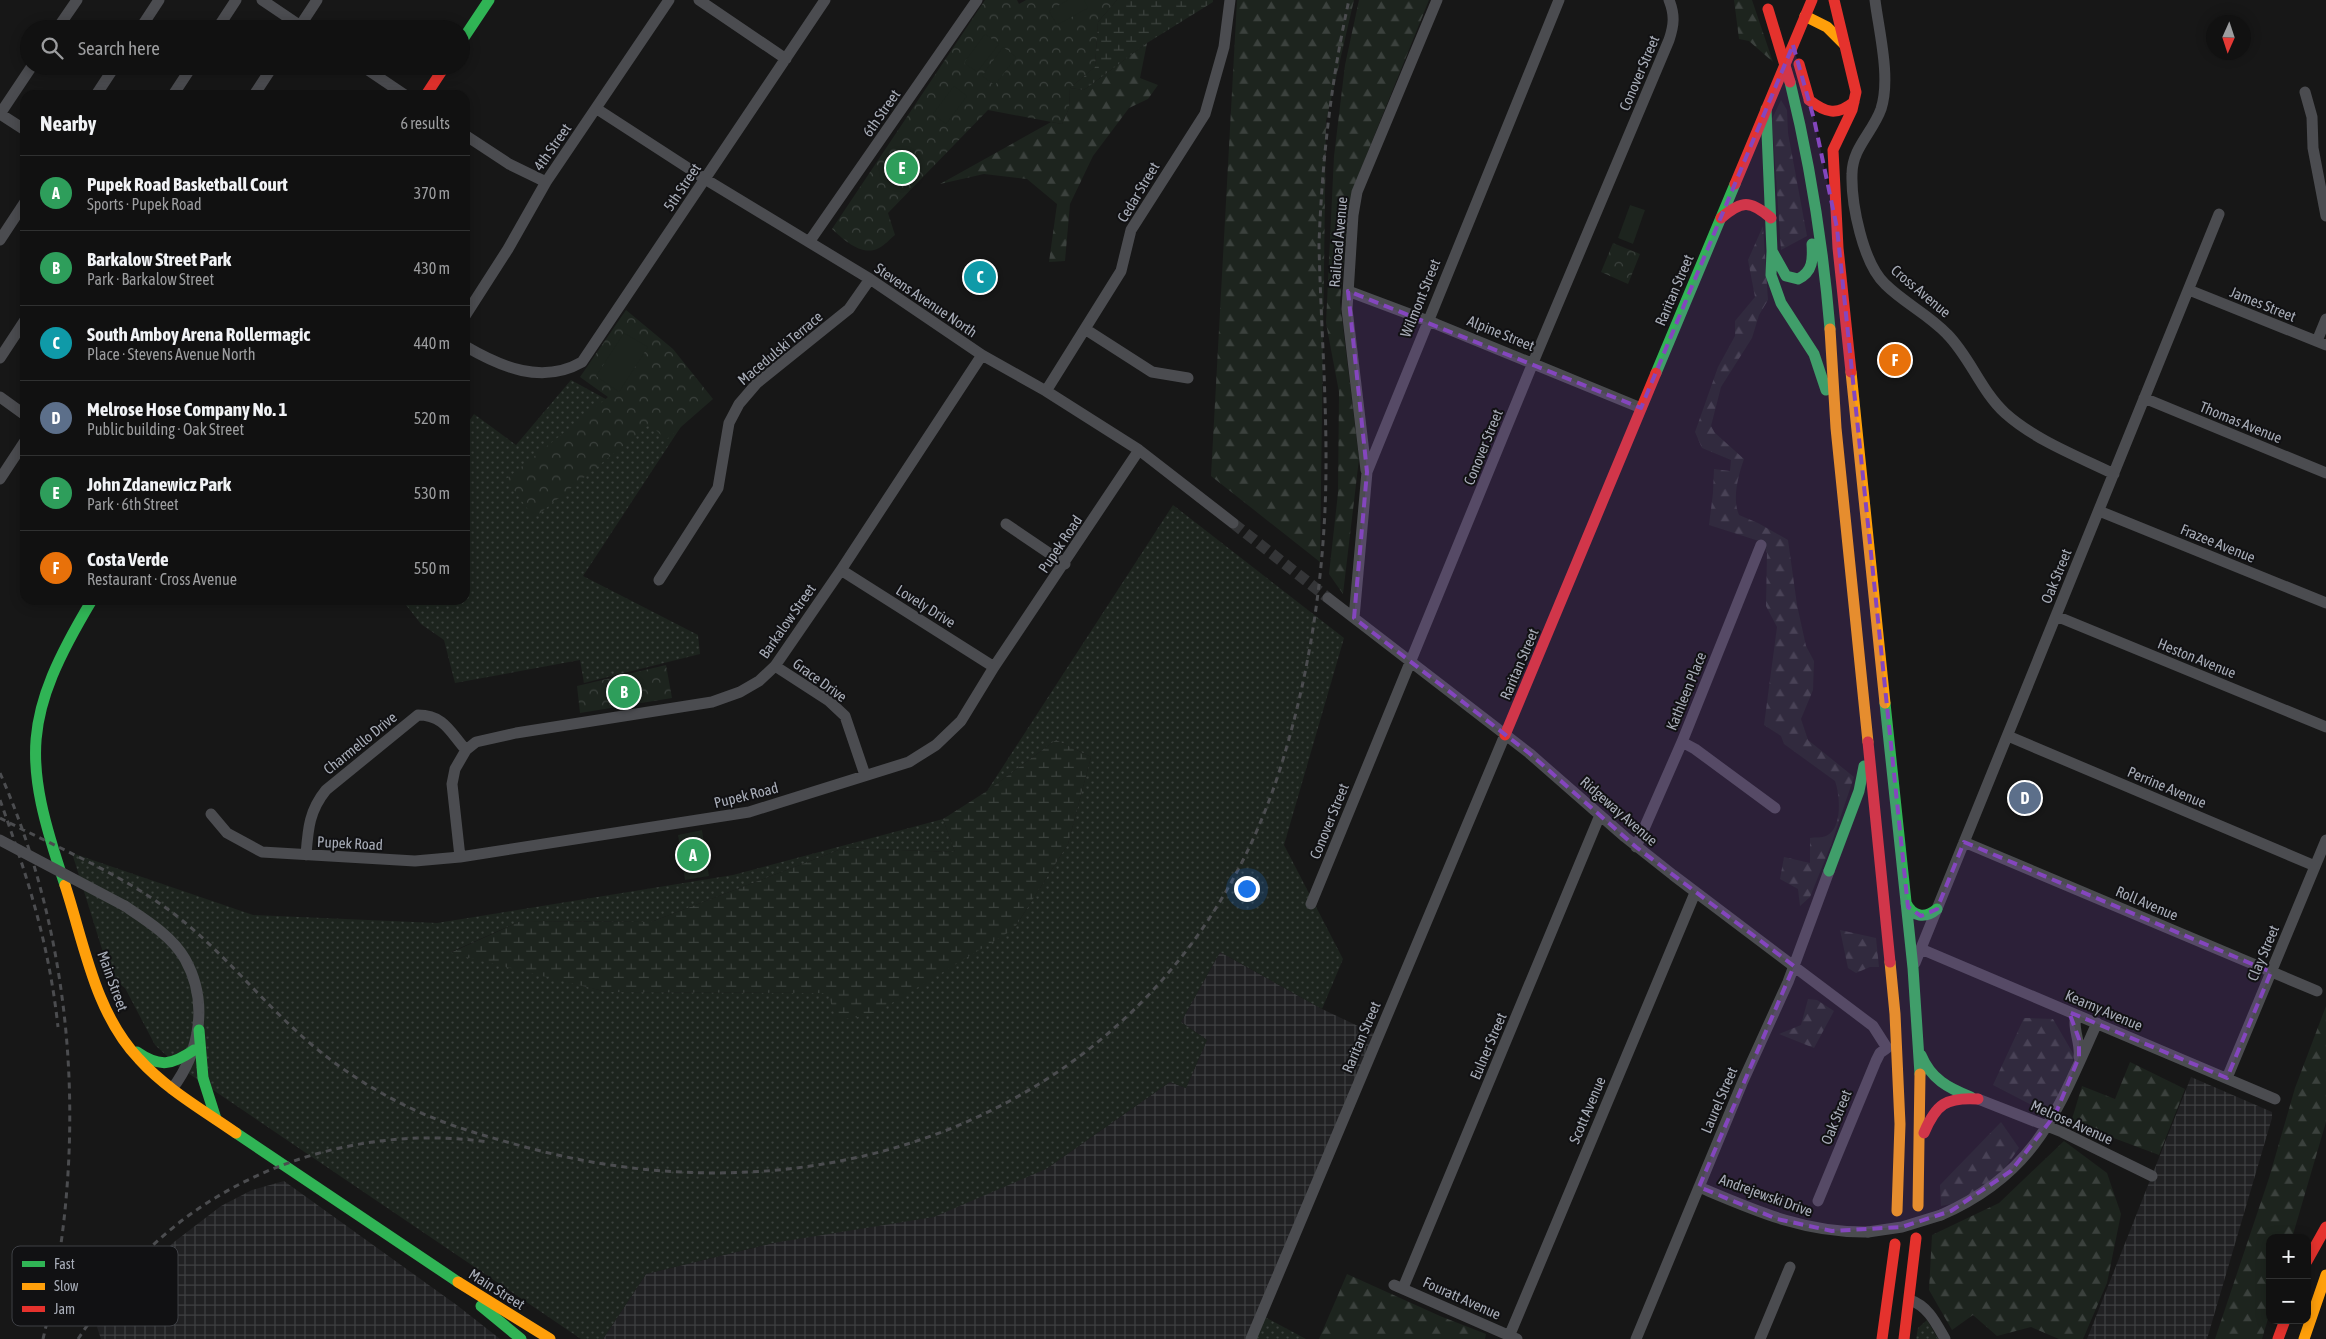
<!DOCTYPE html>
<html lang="en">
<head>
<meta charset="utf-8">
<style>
	:root { --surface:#111; --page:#1e1f1f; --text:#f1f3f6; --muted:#9c9d9f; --line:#303131; --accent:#757880 }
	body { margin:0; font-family:"Asap Condensed",sans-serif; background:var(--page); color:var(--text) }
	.controls { position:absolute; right:15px; bottom:15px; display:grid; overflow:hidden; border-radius:10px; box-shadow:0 2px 12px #0003 }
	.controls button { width:45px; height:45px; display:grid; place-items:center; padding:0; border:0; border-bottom:1px solid var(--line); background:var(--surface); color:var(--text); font:25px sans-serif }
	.compass { position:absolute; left:2206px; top:15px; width:45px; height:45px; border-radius:50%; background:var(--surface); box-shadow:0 2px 12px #0003; rotate:183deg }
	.you { position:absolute; left:1246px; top:888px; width:18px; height:18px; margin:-12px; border:4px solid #fff; border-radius:50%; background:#1a73e8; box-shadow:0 0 0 8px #1a73e833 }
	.badge { display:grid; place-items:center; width:32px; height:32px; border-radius:50%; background:var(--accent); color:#fff; font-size:16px; font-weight:700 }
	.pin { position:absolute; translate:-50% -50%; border:2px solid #fff; box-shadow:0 1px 5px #0006 }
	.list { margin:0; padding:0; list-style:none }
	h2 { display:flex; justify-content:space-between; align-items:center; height:65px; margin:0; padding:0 20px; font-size:21px }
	h2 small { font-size:16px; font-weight:400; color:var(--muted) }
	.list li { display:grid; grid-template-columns:32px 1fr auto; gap:15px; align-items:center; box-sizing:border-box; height:75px; padding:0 20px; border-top:1px solid var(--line) }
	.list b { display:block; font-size:19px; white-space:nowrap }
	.list p { margin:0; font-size:16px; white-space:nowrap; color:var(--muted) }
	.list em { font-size:16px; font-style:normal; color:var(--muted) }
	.icon { flex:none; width:28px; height:28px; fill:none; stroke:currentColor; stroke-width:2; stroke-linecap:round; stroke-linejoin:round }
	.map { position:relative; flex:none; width:2326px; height:1339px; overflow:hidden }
	.search { position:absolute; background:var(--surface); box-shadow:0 2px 12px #0003; left:20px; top:20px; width:450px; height:55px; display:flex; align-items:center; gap:12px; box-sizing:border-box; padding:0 18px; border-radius:28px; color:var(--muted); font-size:19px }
	.panel { position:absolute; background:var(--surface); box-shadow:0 2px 12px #0003; left:20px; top:90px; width:450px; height:515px; border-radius:15px }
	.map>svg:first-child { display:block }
	.industrial { fill:url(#industrial-grid) }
	.grass { fill:url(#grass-dots) }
	.forest { fill:url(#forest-firs) }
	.wetland { fill:url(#wetland-marsh) }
	.park { fill:url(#park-crowns) }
	.pitch { fill:#1d241e }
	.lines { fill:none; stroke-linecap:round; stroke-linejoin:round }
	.street-tunnel { stroke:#343537; stroke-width:11; stroke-dasharray:11 5.5; stroke-linecap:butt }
	.street { stroke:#4b4c50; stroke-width:11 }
	.fast { stroke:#30b455; stroke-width:11 }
	.slow { stroke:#ff9f0a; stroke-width:11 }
	.jam { stroke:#e5322d; stroke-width:11 }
	.rail { stroke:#4b4c4f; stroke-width:3; stroke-dasharray:6 5; stroke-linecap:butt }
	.street-bridge { stroke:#4b4c50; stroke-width:11 }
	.jam-bridge { stroke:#e5322d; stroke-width:11 }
	.marked { fill:#8446be; fill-opacity:0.2; stroke:#8446be; stroke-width:4; stroke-dasharray:10 6; stroke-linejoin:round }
	.labels { text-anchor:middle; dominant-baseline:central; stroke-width:4; stroke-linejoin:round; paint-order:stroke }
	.street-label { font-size:15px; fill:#a8adb8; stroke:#111113 }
	.key { fill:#111113; stroke:#3e4045; stroke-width:1 }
	.key-label { font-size:14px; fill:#a8adb8 }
</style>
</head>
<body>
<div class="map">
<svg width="2326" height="1339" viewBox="0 0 2326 1339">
	<defs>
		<pattern id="industrial-grid" width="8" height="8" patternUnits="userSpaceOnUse" patternTransform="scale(1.25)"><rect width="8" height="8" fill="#212123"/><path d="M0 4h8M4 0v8" fill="none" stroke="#3e3f41"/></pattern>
		<pattern id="grass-dots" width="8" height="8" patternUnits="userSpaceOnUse" patternTransform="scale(1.25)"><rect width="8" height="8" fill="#1d241e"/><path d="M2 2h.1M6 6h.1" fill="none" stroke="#3b413d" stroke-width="1.8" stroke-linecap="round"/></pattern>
		<pattern id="forest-firs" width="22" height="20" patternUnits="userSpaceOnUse" patternTransform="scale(1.25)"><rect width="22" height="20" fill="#1d241e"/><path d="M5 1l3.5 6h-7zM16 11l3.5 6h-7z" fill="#3b413d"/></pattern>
		<pattern id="wetland-marsh" width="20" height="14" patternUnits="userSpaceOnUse" patternTransform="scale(1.25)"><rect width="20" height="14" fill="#1d241e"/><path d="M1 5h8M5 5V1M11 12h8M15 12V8" fill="none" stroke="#3b413d"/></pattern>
		<pattern id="park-crowns" width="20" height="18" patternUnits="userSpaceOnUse" patternTransform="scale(1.25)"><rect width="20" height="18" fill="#1d241e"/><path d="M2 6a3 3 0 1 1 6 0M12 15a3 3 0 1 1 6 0" fill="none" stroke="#3b413d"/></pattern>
	</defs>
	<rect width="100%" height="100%" fill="#171717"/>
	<path class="industrial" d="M1220,952L1322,1009L1379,1036L1253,1339H603L646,1274L773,1243L1046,1169L1170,1082L1186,1088L1207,1040L1181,1022Z
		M2191,1077L2272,1112V1118L2207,1339H2087Z
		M284,1181L458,1306L500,1339H101L97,1327L135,1280L174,1242L221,1206L252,1190Z"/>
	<path class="grass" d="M571,380L613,403L705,390L583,576L698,635L700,654L584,683L580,660L455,683L444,640L421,624L402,600H465V427L474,414L516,445Z
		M1173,505L1344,638L1284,845L1343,959L1322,1009L1220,952L1181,1022L1207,1040L1186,1088L1170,1082L1046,1169L934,1217L773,1243L646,1274L603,1339H581L179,1067L155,1045L125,988L111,978L72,853L253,915L437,923L733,875L943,819L955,852L844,848L651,922L521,921L451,952L607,992L828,993L1014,929L1068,844L1091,757L1056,740L987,791Z
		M1261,1315L1306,1339H1251Z
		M1927,1320L1938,1339H1916L1918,1328Z"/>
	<path class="forest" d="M1237,0H1354L1326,121L1320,562L1211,476Z
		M1359,0H1429L1354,186L1348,217L1340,302L1359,459L1343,594L1329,574L1338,493L1339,392L1326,323L1334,156L1345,65Z
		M1734,0H1752L1773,62L1749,41L1739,39Z
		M1147,43L1140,78L1158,85L1148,99L1129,108L1093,156L1070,204L1065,261L1049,262L1057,204L1027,179L984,174L940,184L1051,122L1062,124L1069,108L1070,88L1084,90Z
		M1781,100L1787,110L1788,133L1807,236L1781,250L1772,119Z
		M1763,226L1768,300L1759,315L1752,338L1721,387L1711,426L1715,433L1744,459C1738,476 1732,499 1739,515L1758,523L1788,540L1797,605L1806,646L1814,661L1813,690L1801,719L1808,740L1854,777L1831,845L1810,897L1800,906L1798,889L1780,879L1784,857L1810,863V838C1815,837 1822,838 1826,836C1843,828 1840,795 1835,781L1784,744L1781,736L1764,725L1777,627L1766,606L1767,553L1762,542L1709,525L1713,493L1714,469L1730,471L1731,460L1702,448L1695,432L1718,367L1735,336V321L1755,297L1748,260Z
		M1840,930L1876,938L1879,967H1870L1856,973L1848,968Z
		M1808,999L1817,1000L1834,1011L1814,1048L1779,1034L1801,1025Z
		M2326,1006V1122L2292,1238H2270V1312L2262,1339H2215L2269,1178L2295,1088Z
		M2024,1018L2053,1019L2074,1055L2068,1089L2047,1113L1993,1085Z
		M2130,1062L2185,1089L2159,1155L2071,1122L2082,1086L2115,1099Z
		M2001,1122L2019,1148L1984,1198L1941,1206L1940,1185Z
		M2064,1141L2107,1173L2121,1214L2107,1283L2083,1339H2059L2031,1327L1997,1336L1973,1315L1952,1330L1929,1290L1932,1235L1999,1203Z
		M1347,1274L1440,1316L1486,1334L1485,1339H1319Z"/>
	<path class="wetland" d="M1117,0H1213V2L1147,43L1084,90L1070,88L1095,67L1098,22Z
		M1056,740L1091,757L1068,844L1014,929L872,1015L836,1020L828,993L607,992L450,953L521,921L651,922L844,848L955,852L943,819L987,791Z"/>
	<path class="park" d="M985,0H1017L1019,4L1026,0H1117L1098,22L1095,67L1070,88L1069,108L1062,124L988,110L888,213L895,235C890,239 885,245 879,248C862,257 844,240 832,229Z
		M1613,243L1640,254L1628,284L1601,272Z
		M626,310L673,349L713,399L666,440L650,424L534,518L506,479L608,397L580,377Z
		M666,665L672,698L580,713L577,686Z"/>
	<path class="pitch" d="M1068,0H1084L1088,8L1057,25L1049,11Z
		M985,34L999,44L977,72L964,63Z
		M1003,47L1016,57L995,85L982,76Z
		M954,86L967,96L946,124L933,114Z
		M1630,205L1645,210L1633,244L1618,238Z
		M624,333L648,347L619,392L596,376Z
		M702,830L709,876L685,880L678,835Z"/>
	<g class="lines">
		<path class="street-tunnel" d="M1233,523L1328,598"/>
		<path class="street" d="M262,0L305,29
			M699,0L786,59
			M1875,0C1879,32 1891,78 1881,109C1873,132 1852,148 1852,174C1851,204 1863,263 1885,284C1904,303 1928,314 1947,334C1970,357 1981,391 2005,413C2035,440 2077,456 2114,474
			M57,29L77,0
			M140,29L159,0
			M217,29L236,0
			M298,29L317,0
			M362,66L405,95
			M2305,92L2312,117L2313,148L2326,216
			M96,95L115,66
			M173,95L192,66
			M254,95L273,66
			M597,109L705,179L870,279L982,355L1046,391L1139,450L1233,523
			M0,114L32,66
			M0,114L25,130
			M465,135L509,164L546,182
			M0,240L25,202
			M809,242L977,0
			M2189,290L2326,345
			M1348,291L1436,324L1641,408
			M465,316L508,249L546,182L669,0
			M1085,329L1152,372L1188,378
			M2317,341L2326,319
			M465,346C501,367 542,385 582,362L825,0
			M0,358L25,320
			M1046,391L1121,271L1131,230L1205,114L1224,47L1230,0
			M0,397L25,415
			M2144,398L2326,473
			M1366,470L1347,309L1353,215L1357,192L1437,0
			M0,479L25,441
			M2099,511L2326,603
			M1006,524L1065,564
			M841,570L994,667
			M659,580L718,488L729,423L739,404L757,383L849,309L870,279
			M1328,598L1529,753L1625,837L1673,875L1873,1026L1887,1048L1880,1053L1876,1061L1818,1201
			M2056,616L2326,727
			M1354,618L1367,472L1559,0
			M775,666L829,701L845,716L865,775
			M2008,736L2315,866
			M1682,742L1695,749L1775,808
			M211,814L227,833L262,852L415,861L460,857L749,812L909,762L936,745L961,721L994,667L1139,450
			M1964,842L2317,991
			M1636,847L1682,742L1761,545
			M306,855C308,829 309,811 326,790L418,715C444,715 450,732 466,750
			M460,857L452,784L455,769L466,750L476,742L516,733L712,702L740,692L759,681L775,666L841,570L982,355
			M1311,904L1537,353L1669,40C1674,25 1675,15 1669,0
			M125,906C146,920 172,936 185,959C209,1002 200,1052 172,1089
			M1921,949L2275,1099
			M1915,963L2219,214
			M2076,1015C2072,1028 2081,1043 2079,1057
			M2227,1078L2326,840
			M1978,1099L2062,1132L2152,1176
			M1699,1187C1756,1211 1804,1233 1868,1232
			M1941,1215C2037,1173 2057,1111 2097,1023
			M1394,1285L1517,1339
			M1403,1288L1600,815
			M1910,1300C1928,1306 1936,1323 1945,1339
			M1251,1339L1505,735
			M1508,1339L1695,893
			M1636,1339L1743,1081L1788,982L1829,871
			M1760,1339L1790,1267"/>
		<path class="fast" d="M461,42L489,0
			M1790,82C1810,163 1823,245 1830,329
			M1766,109L1772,251L1771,275L1781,303L1814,354L1826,390
			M1772,251L1786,276L1798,279C1813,272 1813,259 1812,244
			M1656,373L1735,184
			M1885,703L1913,968L1920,1074
			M1829,871L1859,791L1864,766
			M65,885C22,758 22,717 92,600
			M1906,903C1913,917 1925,919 1937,909
			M199,1030L203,1078L216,1119
			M137,1052C160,1068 172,1065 194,1050
			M1921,1055C1931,1079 1948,1088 1971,1097
			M236,1133L458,1282
			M481,1306L521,1339"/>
		<path class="slow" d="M1805,16L1827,27L1844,44
			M1830,329L1836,428L1868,742
			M1851,372L1885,703
			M65,885C84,943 95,1013 139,1059C166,1089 203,1110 236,1133
			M1890,962L1895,1014L1900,1124L1897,1211
			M1918,1206L1920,1074
			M458,1282L550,1339
			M2304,1339L2326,1275"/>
		<path class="jam" d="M1834,0L1856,92L1852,110L1833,150L1838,248L1851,372
			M1799,64L1809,99
			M426,95L445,66
			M1809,100C1826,113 1837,116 1854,102
			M1735,184L1812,0
			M1721,218C1742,200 1750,200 1771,218
			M1505,735L1656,373
			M1868,742L1890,962
			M1924,1133C1936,1104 1946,1097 1978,1099
			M2307,1261L2326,1227
			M1882,1339L1895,1244
			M1904,1339L1916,1238
			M2278,1339L2285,1320"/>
		<path class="rail" d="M0,773C78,950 88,1153 43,1339
			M0,800C28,878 49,944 58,1027
			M0,818C62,850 129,877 183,921C227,957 262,1001 304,1038C339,1069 377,1093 419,1112C455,1128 492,1138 529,1148C850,1234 1178,1095 1281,766C1305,689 1319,609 1324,528C1330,434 1321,338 1319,244C1322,162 1331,80 1349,0
			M78,1339C97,1311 117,1282 140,1258C228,1166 364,1124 488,1142"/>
		<path class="street-bridge" d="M0,840L125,906
			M1868,1232L1902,1227L1941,1215"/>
		<path class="jam-bridge" d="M1768,9L1790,82"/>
	</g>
	<path class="marked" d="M1793,45L1814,119L1837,228L1908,907L1921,916L1937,909L1964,842L2271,972L2227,1078L2069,1012L2079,1039V1057L2055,1115L2011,1171L1951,1211L1902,1227L1832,1231L1777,1219L1699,1187L1794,966L1636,847L1529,753L1354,618L1367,472L1348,291L1641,408Z"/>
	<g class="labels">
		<g class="street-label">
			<text transform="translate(1639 73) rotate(-67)">Conover Street</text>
			<text transform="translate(881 113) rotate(-55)">6th Street</text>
			<text transform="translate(552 147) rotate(-55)">4th Street</text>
			<text transform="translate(682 187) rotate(-56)">5th Street</text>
			<text transform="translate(1138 192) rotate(-59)">Cedar Street</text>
			<text transform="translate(1338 242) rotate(-85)">Railroad Avenue</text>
			<text transform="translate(1674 290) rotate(-67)">Raritan Street</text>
			<text transform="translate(1921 291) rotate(40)">Cross Avenue</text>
			<text transform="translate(1420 298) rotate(-68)">Wilmont Street</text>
			<text transform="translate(926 300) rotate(34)">Stevens Avenue North</text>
			<text transform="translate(2263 304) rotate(22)">James Street</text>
			<text transform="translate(1501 333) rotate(22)">Alpine Street</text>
			<text transform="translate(780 348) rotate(-40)">Macedulski Terrace</text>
			<text transform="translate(2241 422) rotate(22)">Thomas Avenue</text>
			<text transform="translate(1483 447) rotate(-68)">Conover Street</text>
			<text transform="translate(2218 543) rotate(22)">Frazee Avenue</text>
			<text transform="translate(1060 544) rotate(-56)">Pupek Road</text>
			<text transform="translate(2056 576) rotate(-68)">Oak Street</text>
			<text transform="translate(926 606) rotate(32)">Lovely Drive</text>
			<text transform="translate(787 621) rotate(-55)">Barkalow Street</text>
			<text transform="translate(2197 658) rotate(22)">Heston Avenue</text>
			<text transform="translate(1519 664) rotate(-67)">Raritan Street</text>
			<text transform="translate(820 680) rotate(36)">Grace Drive</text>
			<text transform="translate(1686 691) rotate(-68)">Kathleen Place</text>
			<text transform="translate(360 743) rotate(-39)">Charmello Drive</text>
			<text transform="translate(2167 787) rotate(23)">Perrine Avenue</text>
			<text transform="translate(746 795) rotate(-14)">Pupek Road</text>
			<text transform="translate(1619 811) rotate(41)">Ridgeway Avenue</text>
			<text transform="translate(1329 821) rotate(-68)">Conover Street</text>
			<text transform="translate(350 843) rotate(3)">Pupek Road</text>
			<text transform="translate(2147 903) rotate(23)">Roll Avenue</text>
			<text transform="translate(2263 953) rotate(-67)">Clay Street</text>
			<text transform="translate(113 981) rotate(70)">Main Street</text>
			<text transform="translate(2104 1010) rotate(23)">Kearny Avenue</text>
			<text transform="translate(1361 1037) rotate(-67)">Raritan Street</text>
			<text transform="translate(1488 1046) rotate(-67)">Eulner Street</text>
			<text transform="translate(1719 1100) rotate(-67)">Laurel Street</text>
			<text transform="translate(1587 1110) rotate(-67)">Scott Avenue</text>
			<text transform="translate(1836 1117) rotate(-68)">Oak Street</text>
			<text transform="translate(2072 1122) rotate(24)">Melrose Avenue</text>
			<text transform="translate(1766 1195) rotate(20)">Andrejewski Drive</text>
			<text transform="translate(497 1289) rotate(32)">Main Street</text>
			<text transform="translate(1462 1298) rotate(24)">Fouratt Avenue</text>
		</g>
	</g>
	<rect x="12" y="1246" width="166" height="80" rx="8" class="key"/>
	<rect x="22" y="1261" width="23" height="6" fill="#30b455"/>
	<rect x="22" y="1283" width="23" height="7" fill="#ff9f0a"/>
	<rect x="22" y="1306" width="23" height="6" fill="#e5322d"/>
	<g class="key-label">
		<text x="54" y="1269">Fast</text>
		<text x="54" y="1291">Slow</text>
		<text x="54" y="1314">Jam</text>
	</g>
</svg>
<div class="controls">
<button>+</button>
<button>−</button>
</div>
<svg class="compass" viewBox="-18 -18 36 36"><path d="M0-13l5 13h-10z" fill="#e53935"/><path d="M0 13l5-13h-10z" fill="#9c9d9f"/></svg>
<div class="you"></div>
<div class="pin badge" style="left:693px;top:855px;background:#2e9e5b">A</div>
<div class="pin badge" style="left:624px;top:692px;background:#2e9e5b">B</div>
<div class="pin badge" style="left:980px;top:277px;background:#0f9aa8">C</div>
<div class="pin badge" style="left:2025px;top:798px;background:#5c6f8a">D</div>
<div class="pin badge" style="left:902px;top:168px;background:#2e9e5b">E</div>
<div class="pin badge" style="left:1895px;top:360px;background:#e8710a">F</div>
<div class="search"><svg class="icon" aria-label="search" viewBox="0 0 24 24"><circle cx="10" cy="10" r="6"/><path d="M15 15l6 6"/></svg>Search here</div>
<section class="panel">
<h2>Nearby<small>6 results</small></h2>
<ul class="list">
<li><span class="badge" style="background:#2e9e5b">A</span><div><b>Pupek Road Basketball Court</b><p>Sports · Pupek Road</p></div><em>370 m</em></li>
<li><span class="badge" style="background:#2e9e5b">B</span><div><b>Barkalow Street Park</b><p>Park · Barkalow Street</p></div><em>430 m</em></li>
<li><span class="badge" style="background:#0f9aa8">C</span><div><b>South Amboy Arena Rollermagic</b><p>Place · Stevens Avenue North</p></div><em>440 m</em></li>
<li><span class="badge" style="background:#5c6f8a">D</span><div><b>Melrose Hose Company No. 1</b><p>Public building · Oak Street</p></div><em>520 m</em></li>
<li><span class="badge" style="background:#2e9e5b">E</span><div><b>John Zdanewicz Park</b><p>Park · 6th Street</p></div><em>530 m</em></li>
<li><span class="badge" style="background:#e8710a">F</span><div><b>Costa Verde</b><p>Restaurant · Cross Avenue</p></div><em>550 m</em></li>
</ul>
</section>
</div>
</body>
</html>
